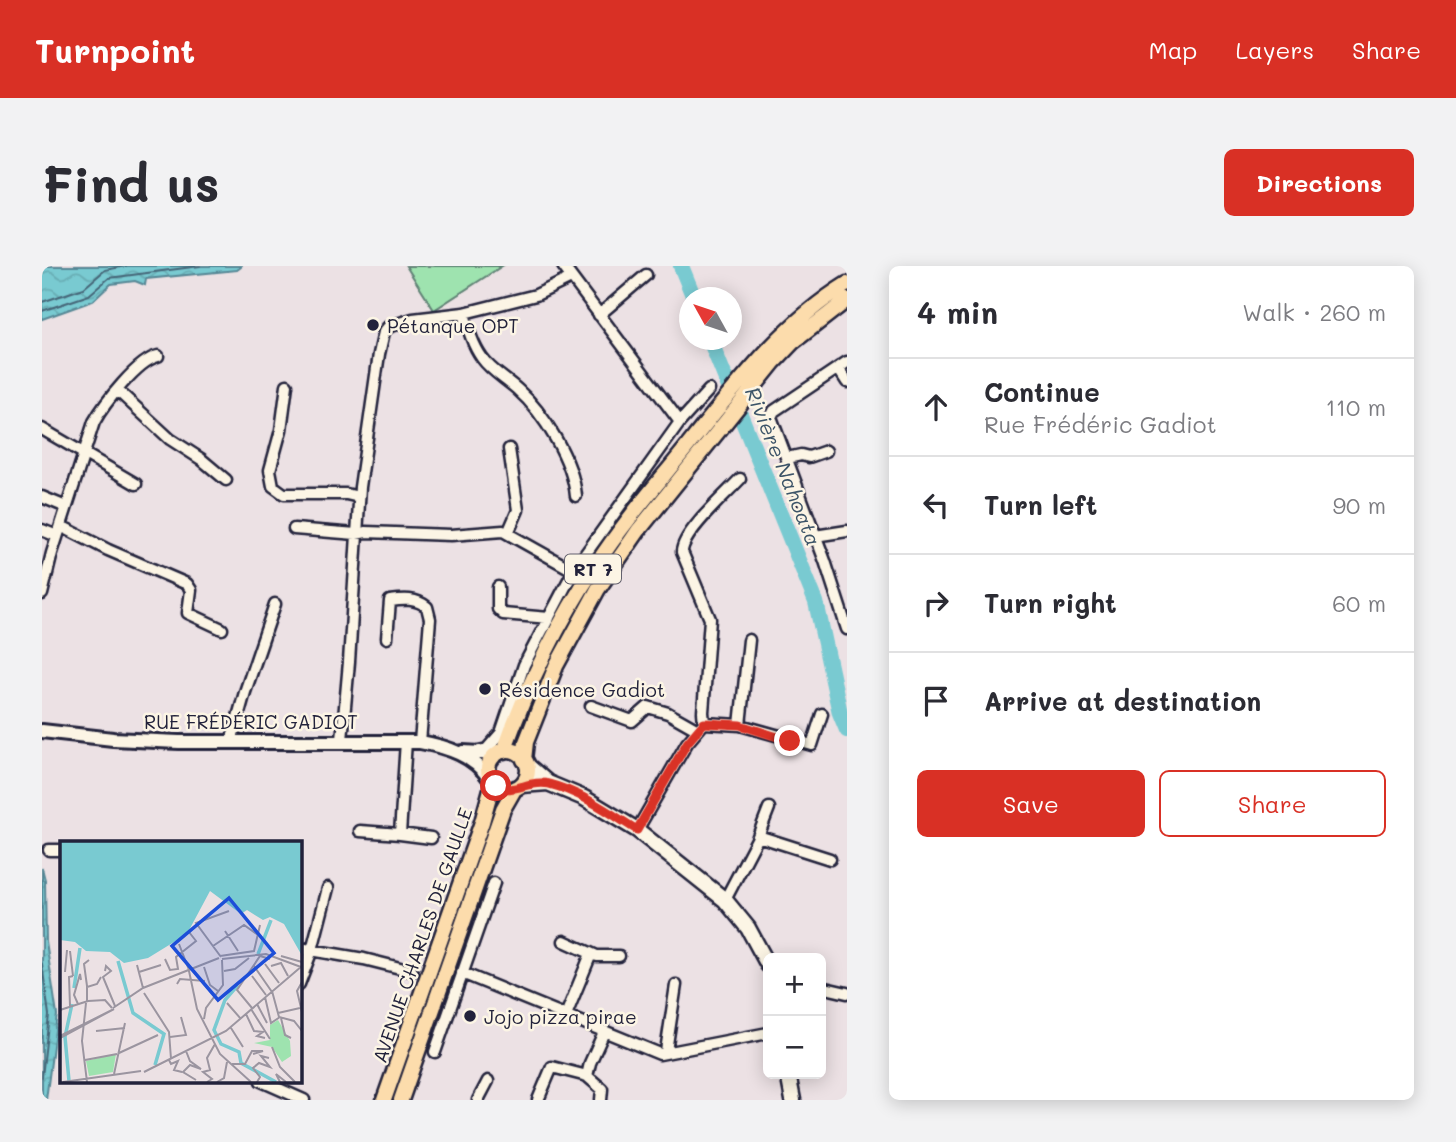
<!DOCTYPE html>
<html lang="en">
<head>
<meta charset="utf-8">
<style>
	:root { --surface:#fff; --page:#f2f2f3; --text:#2b2b33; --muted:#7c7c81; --line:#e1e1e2; --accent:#d93025 }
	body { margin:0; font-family:Mali,sans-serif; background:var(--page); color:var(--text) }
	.controls { position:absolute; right:21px; bottom:21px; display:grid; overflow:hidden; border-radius:10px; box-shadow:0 4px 18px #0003 }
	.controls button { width:63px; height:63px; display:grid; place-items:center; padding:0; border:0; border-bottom:2px solid var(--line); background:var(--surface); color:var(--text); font:35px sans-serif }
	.compass { position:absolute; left:637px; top:21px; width:63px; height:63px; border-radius:50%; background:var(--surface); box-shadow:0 4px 18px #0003; rotate:310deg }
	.stop { position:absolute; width:21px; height:21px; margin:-16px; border:5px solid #d93025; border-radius:50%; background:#fff }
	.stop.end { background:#d93025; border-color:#fff; box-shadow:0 2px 7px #0008 }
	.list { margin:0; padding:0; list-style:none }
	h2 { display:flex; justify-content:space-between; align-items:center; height:91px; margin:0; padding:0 28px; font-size:30px }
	h2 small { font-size:23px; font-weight:400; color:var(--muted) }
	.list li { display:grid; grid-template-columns:46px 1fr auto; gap:21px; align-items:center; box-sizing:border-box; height:98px; padding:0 28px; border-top:2px solid var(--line) }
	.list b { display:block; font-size:26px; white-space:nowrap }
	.list p { margin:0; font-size:23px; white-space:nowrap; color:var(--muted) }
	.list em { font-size:23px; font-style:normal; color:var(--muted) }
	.actions { display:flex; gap:14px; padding:21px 28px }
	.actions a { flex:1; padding:16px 0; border:2px solid var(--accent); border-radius:10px; text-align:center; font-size:24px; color:var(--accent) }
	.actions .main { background:var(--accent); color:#fff }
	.icon { flex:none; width:38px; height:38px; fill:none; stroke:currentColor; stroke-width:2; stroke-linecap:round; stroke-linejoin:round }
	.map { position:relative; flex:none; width:805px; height:834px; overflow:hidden; border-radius:10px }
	header { display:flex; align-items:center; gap:42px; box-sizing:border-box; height:98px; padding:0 35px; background:var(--accent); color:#fff }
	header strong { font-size:33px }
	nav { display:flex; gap:38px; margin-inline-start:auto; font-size:24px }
	.intro { display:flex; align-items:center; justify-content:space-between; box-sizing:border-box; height:168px; padding:0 42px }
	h1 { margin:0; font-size:49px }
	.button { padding:18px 32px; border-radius:10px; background:var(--accent); color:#fff; font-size:24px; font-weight:700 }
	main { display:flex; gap:42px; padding:0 42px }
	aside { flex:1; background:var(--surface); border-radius:10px; box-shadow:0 4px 18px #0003 }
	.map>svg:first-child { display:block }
	.grass { fill:#9ee3af; stroke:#608275; stroke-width:2 }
	.water { fill:url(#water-waves); stroke:#568795; stroke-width:2 }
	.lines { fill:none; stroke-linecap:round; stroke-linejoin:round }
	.shore { stroke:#456577; stroke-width:2 }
	.river { stroke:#79cad1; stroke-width:16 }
	.minor-casing { stroke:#22223b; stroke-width:15 }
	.tertiary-casing { stroke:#22223b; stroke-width:18 }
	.secondary-casing { stroke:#22223b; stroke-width:19 }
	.primary-casing { stroke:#22223b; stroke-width:19 }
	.minor { stroke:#fcf5e5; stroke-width:10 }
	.tertiary { stroke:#fcf5e5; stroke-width:12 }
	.secondary { stroke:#fcf5e5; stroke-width:14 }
	.primary { stroke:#fcdcac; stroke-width:14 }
	.route { stroke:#d93025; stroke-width:9 }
	.poi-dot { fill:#22223b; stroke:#fcf5e5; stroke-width:2.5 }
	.labels { text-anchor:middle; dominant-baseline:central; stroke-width:5; stroke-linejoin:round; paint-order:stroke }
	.shield { fill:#fcf5e5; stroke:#63616e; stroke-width:2 }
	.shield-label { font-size:18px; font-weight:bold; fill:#22223b }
	.poi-label { font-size:19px; fill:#22223b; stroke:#fcf5e5; text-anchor:start }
	.street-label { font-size:19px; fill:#22223b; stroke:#fcf5e5 }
	.water-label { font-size:21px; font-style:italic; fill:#3c5468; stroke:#fcf5e5 }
	.inset-river { fill:none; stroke:#79cad1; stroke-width:3.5 }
	.inset-road { fill:none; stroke:#9b95a0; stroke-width:2 }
	.view { fill:#1d4ed8; fill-opacity:0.15; stroke:#1d4ed8; stroke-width:3.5 }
	.inset-edge { fill:none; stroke:#22223b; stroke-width:3.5 }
</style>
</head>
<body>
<header>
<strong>Turnpoint</strong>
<nav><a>Map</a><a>Layers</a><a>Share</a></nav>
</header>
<div class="intro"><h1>Find us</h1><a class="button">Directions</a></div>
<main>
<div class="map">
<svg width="805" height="834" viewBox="0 0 805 834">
	<defs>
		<pattern id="water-waves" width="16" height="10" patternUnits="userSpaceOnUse" patternTransform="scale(1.75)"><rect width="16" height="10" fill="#79cad1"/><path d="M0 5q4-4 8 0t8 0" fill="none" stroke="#68adb4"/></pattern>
	</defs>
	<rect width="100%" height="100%" fill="#ece1e4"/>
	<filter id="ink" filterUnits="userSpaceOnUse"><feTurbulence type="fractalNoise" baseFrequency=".0143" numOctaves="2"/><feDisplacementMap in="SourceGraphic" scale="14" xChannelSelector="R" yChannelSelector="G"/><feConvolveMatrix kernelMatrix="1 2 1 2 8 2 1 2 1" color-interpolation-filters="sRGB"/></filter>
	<g filter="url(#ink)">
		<path class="grass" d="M364,0H460L392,44Z"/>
		<path class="water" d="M0,0H199V1L195,4L104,13L103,19L93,15L69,18L51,35L0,53Z
			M0,602L3,614L4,676L15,749L4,834H0Z"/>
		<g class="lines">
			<path class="shore" d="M0,36L42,22L63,4L84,0
				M0,45L47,29L67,12L158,0
				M0,698L7,749L0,811"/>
			<path class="river" d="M639,0L652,32
				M668,74L774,336L798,447L805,464"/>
			<g class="minor-casing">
				<path id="minor" d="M422,47C426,62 430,78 440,92C449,105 464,113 476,124C502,147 531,195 534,230
					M557,49L604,9
					M805,96L732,145L729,151L783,295L805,363
					M796,102L805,116
					M245,119L239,164L228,204L231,220L242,228H304L317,231
					M75,124L128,173L159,193L184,214
					M638,156L667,124
					M0,163L94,218
					M745,192L759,189L767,191L784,185
					M0,231L24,241
					M19,260L66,284L145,318L149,324L146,347L180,363
					M252,263L314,268L324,266L409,269L461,265L527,302
					M0,264L15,270
					M466,267L476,244L467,183
					M773,270L805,265
					M456,321V343L461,348L507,352
					M0,328L10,287L52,156C62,138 96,94 116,90
					M345,372L348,335C362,333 374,332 385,341L388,353L378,476
					M549,440L590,455L606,441L626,447L656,464
					M662,457L698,459L770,479L780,448
					M698,459L707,374
					M300,474L307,396L318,221L337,88L342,66L346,61L371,53L422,47L494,29L529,12
					M189,476L203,426L233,338
					M437,485L445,483L459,467L482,399L532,304L638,156L521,0
					M595,564L645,477L662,457L661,446L668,353L640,286C640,267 684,228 698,213
					M318,565L358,568L364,475
					M358,568L389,572
					M716,570L788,593
					M7,584H19
					M683,634L715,573L727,542
					M522,675L555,690H577
					M257,682L322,693L370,705
					M420,707L618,788L726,767
					M257,718L270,684L286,622
					M779,721L805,727
					M524,749L549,688
					M624,785L634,719
					M393,786L452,617
					M219,815L262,834
					M436,834L446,815
					M496,834L510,801L545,810
					M559,834L560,823L545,810L548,797L562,766"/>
			</g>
			<g class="tertiary-casing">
				<path id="tertiary" d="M0,465L71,473L137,476H378C406,481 431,489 448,513
					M421,486L456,488"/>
			</g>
			<g class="secondary-casing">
				<path id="secondary" d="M485,499L506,517L542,532L595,564L683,634L706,662L726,699
					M479,519L506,517
					M746,808L751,834"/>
			</g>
			<g class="primary-casing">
				<path id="primary" d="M446 504a20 20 0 1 1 40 0a20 20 0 1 1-40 0Z
					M462,485C485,420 516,356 554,299C583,254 619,214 652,172C698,115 742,57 805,18
					M482,494L484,476L514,400L556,323L596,265L731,97L751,76L805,34
					M342,834L440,556L451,516
					M359,834L461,543L473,522"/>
			</g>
			<use href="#minor" class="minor"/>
			<use href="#tertiary" class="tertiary"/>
			<use href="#secondary" class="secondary"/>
			<use href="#primary" class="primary"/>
		</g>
	</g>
	<g class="lines" filter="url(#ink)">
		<path class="route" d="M454,520C471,529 488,513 507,518C539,526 568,547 595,564L645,477L662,457L698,459L748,475"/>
	</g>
	<g class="poi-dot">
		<circle cx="331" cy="59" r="7"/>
		<circle cx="443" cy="423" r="7"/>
		<circle cx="428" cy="750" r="7"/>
	</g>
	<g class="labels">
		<rect class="shield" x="523" y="288.5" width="56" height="29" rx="5"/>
		<g class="shield-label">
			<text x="551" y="303">RT 7</text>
		</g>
		<g class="poi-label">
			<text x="345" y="59">Pétanque OPT</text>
			<text x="457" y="423">Résidence Gadiot</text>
			<text x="442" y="750">Jojo pizza pirae</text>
		</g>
		<g class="street-label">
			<text x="209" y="455">RUE FRÉDÉRIC GADIOT</text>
			<text transform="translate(380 669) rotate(-71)">AVENUE CHARLES DE GAULLE</text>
		</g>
		<g class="water-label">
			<text transform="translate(742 200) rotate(68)">Rivière Nahoata</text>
		</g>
	</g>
	<g transform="translate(18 575)">
		<rect width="242" height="242" fill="#ece1e4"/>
		<path d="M56,213L53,231L29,235L26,220Z" fill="#9ee3af"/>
		<path d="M218,179L230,200L231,215L222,221L212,206L194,202L210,199V184Z" fill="#9ee3af"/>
		<path d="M0,1H241V113L224,83L210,76L203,79L187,69L181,73L150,50L127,93L88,117L64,122L50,111L26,110L15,101L0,99Z" fill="#79cad1"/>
		<path class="inset-river" d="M198,113L211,79M58,120L73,172L104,193L95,224M178,144L165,159L154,189L161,203L179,211L181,222L216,241M14,147L20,107M9,240L5,196L12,163"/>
		<path class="inset-road" d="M165,90L178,110M119,103L129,129M153,105L184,84L198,94M10,110L13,135M160,115L194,110L200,84M221,115L242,121M161,116L136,82L169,70M105,118L110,129L118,128L116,116L136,100L129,91M162,118L206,113L241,126M205,123L219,142M77,124L83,147M194,125L212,151M211,125L221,122L228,135M144,126L150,144L158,150M45,130L46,125L51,130L43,136L55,165M129,130L137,168L160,213L191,241M164,130L175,128L189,117M5,131L7,109M79,131L101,124M192,135L206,154M242,141L237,150L242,171M117,143L120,138L145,140M27,145L24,123L29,119M212,150L219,176L234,180L242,190M84,152L109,191L111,218M205,156L211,182L220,176M27,160V146L37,143L41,136M28,160L45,159L52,167M26,162L22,200L27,241M167,162L181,178M18,163L14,154L20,133L21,139M197,163L207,182M10,165L9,136L13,135M53,167L83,147L159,117M192,167L177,149L200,115L210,118M191,168L210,198M0,169L28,160M218,172L240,167M186,173L194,190L203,191L197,195L205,197M221,177L225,194L231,197M144,178L146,167L163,144L162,119M171,187L183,206M36,190L65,187M0,195L54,168L0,197M110,196L126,194L121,176M212,206L220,226L235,241M126,210L130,220L141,228L130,224L123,231L136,239M59,212L98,194M25,219L57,213M109,219L111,223L118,220L114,229L122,231M172,223H185L192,210H203L193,213M84,231L166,190L242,125M54,233L65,182M3,241L81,230M147,241L152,238L143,231L150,229L147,217L155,203M157,241L164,237L167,221M197,241L200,236L193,227L199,222L210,226L201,215L209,217M220,241L216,233L226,241"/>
		<path class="view" d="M169,57L214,112L158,159L112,105Z"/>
		<rect width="242" height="242" class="inset-edge"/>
	</g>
</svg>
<div class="controls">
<button>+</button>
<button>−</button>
</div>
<svg class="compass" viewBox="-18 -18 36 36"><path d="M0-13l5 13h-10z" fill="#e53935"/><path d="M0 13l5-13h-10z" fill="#7c7c81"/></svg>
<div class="stop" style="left:454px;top:520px"></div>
<div class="stop end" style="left:748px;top:475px"></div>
</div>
<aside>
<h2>4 min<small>Walk · 260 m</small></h2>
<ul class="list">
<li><svg class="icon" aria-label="ahead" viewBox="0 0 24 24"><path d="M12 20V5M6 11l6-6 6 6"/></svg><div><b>Continue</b><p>Rue Frédéric Gadiot</p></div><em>110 m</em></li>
<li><svg class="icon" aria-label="left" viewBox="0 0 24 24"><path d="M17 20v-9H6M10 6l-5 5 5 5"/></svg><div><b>Turn left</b></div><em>90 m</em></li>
<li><svg class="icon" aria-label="right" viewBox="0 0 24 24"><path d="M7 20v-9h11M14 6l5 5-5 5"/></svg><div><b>Turn right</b></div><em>60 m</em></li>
<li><svg class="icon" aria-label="arrive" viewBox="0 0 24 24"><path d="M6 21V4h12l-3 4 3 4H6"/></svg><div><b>Arrive at destination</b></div></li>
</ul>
<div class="actions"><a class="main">Save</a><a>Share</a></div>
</aside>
</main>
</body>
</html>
